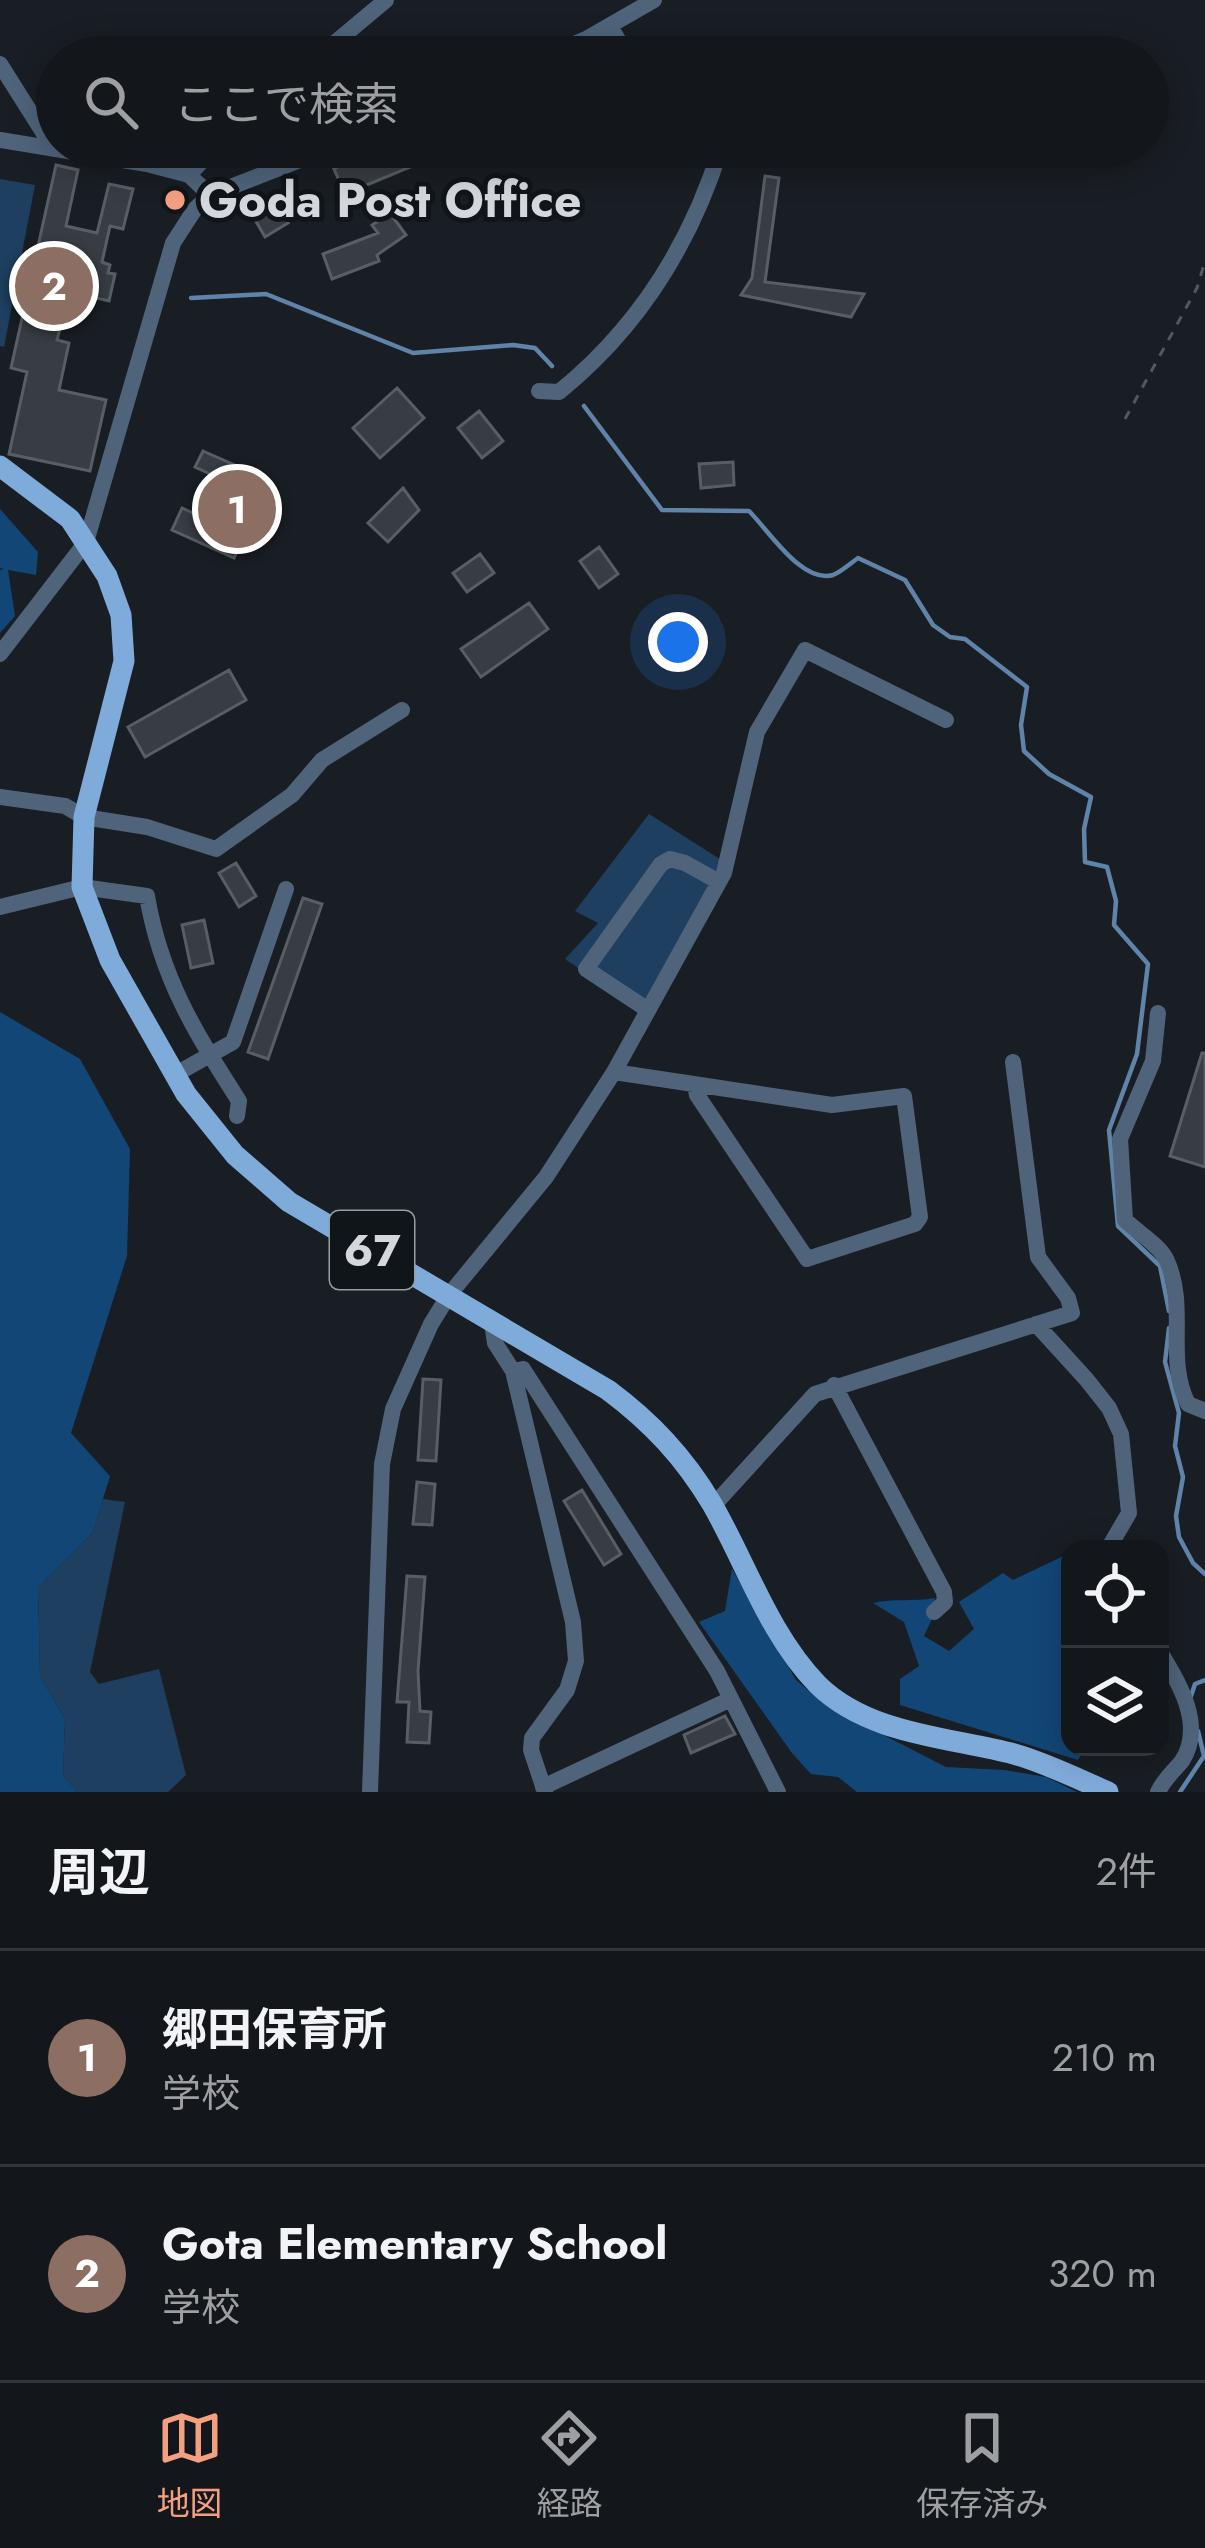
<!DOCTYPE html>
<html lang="ja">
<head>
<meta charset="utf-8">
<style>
	:root { --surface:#13161b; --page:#202328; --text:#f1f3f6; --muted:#9d9fa3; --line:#32353a; --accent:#f3a081 }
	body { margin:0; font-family:Jost,"Noto Sans JP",sans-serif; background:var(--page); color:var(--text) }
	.controls { position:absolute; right:36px; bottom:36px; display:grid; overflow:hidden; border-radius:24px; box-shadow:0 6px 30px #0003 }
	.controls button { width:108px; height:108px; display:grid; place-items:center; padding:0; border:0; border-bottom:3px solid var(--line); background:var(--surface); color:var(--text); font:60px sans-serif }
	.you { position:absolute; left:678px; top:642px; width:42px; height:42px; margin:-30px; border:9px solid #fff; border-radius:50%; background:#1a73e8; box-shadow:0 0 0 18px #1a73e833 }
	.badge { display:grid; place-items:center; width:78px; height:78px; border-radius:50%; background:var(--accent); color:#fff; font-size:39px; font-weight:700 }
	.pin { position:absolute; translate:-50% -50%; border:6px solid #fff; box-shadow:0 3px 12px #0006 }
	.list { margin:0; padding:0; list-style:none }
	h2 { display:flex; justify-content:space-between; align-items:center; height:156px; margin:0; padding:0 48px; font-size:51px }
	h2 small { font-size:39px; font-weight:400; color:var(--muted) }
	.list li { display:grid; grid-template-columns:78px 1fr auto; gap:36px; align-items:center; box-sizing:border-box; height:216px; padding:0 48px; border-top:3px solid var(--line) }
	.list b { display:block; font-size:45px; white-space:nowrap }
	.list p { margin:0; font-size:39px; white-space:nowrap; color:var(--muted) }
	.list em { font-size:39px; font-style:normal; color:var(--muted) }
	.icon { flex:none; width:66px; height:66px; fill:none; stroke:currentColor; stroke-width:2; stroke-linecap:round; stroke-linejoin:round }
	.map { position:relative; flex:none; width:1205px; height:1792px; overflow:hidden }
	.search { position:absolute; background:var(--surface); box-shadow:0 6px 30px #0003; left:36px; right:36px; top:36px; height:132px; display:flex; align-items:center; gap:30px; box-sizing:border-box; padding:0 42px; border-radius:66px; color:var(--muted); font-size:45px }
	.sheet { height:588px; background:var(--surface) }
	nav { display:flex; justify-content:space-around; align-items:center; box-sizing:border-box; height:168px; border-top:3px solid var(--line); background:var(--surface); font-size:33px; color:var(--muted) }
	nav a { display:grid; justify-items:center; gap:6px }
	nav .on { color:var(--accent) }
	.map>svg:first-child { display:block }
	.green { fill:#1e3f60 }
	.forest { fill:#124676 }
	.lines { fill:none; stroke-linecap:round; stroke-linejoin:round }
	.stream { stroke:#6084a9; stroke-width:4.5 }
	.building { fill:#373d43; stroke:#585e65; stroke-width:3 }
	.path { stroke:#54585e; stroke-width:3; stroke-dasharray:9 9; stroke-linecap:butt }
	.minor { stroke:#4f647b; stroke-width:16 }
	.major { stroke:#7fabda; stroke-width:21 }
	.poi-dot { fill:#f3a081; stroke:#10151a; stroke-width:4.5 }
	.labels { text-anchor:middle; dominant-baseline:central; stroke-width:10; stroke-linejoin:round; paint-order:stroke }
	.shield { fill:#10151a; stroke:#999da1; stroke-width:3 }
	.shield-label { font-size:45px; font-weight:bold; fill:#d4d7db }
	.poi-label { font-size:48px; font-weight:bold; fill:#d4d7db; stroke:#10151a; text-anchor:start }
</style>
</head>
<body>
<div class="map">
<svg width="1205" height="1792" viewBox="0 0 1205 1792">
	<rect width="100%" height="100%" fill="#191e24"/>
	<path class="green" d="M0,179L35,185L4,347L0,346Z
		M649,814L723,861L641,1011L565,959L598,923L575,911Z
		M103,1499L125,1502L90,1672L99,1684L159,1669L186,1775L168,1792H78L63,1776L65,1719L40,1676L38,1588L93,1532Z"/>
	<path class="forest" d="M0,509L38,552L36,575L8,570L15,616L0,633V570L4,569L0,568Z
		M0,1012L80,1059L130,1149L127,1256L71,1433L110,1476L93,1532L38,1588L40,1676L65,1719L63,1776L78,1792H0Z
		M1070,1553V1747H1086L1078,1760L900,1705V1679L919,1666L904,1622L873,1603C894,1598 913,1602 935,1598L931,1621L924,1636L949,1651L974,1629L959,1602L1003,1573L1013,1580Z
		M732,1569L796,1680L827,1706L946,1767L1004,1770L1046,1777L1077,1792H857L838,1777L811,1774L792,1753L699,1622L725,1611Z"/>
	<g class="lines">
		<path class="stream" d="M191,298L266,294L413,353L513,345L535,348L552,366
			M584,406L662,510L749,511C769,531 802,584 833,575C841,572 851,563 858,558L905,580L933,625L950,637L965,639L1027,687L1021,725L1024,751L1049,774L1091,797L1084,829L1085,862L1107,867L1116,901L1114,925L1148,964L1137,1054L1109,1130L1118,1226L1160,1266L1169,1311
			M1169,1328L1165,1362L1179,1413L1175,1446L1183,1477L1176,1516L1179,1537L1193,1563L1205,1574
			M1191,1696L1195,1684L1205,1680
			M1180,1792L1204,1756L1198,1731"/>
	</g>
	<path class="building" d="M381,147H414L420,163L345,194L334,169Z
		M56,165L78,170L66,226L97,233L109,184L133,189L123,229L110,226L102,262L110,265L108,273L115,274L109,301L88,296L94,269L58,261L46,313L63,317L57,340L69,343L59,390L106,400L90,471L9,454L27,372L11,368Z
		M765,176L779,178L765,282L864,294L851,317L741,295L752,278Z
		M273,197L288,223L265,237L250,211Z
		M390,213L406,235L377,255L379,261L332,279L323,254L378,233L372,225Z
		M397,388L424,418L380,458L353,428Z
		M479,411L503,441L482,458L458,428Z
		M203,451L269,480L234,558L172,530L182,508L217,524L234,485L195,467Z
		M733,462L734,485L701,488L699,464Z
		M403,488L419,510L388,542L368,523Z
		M599,547L618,574L599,588L580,561Z
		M480,554L494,573L467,592L453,573Z
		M529,603L548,629L481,677L461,649Z
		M229,670L246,700L145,757L128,727Z
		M236,863L256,896L239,907L219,873Z
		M303,898L322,904L268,1059L248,1052Z
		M204,920L213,963L191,968L182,925Z
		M1202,1053H1205V1167L1170,1156Z
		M423,1379L441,1380L436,1461L418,1460Z
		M417,1482L435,1484L432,1525L413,1524Z
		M582,1490L621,1554L604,1565L564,1501Z
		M407,1576L425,1577L418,1671L420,1711L431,1712L429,1743L407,1742L409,1702H397Z
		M725,1716L735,1734L691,1753L684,1735Z"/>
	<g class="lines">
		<path class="path" d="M1125,419L1197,288L1205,261"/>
		<path class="minor" d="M610,26L628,57
			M318,57L386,0
			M544,57L588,38L654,0
			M0,64L53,148
			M0,140L147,164L189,175L210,195
			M189,175L215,147
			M539,391L559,392C638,328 691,243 721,147
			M0,654L86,542L173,243L195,209L210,195L333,147
			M0,797L65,806L84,817L147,827L216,849L292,795L322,760L402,710
			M0,907L82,887L147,896C161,978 195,1032 239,1101L237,1116
			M648,1010L586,969L661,864L670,859L685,863L719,882
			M1158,1013L1153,1061L1120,1139L1125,1220C1137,1232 1161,1246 1167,1261C1188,1308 1165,1359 1188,1404L1205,1411
			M614,1072L832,1105L904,1096L920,1217L915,1224L807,1259L697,1095L695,1086
			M176,1074L233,1042L286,889
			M492,1323L495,1343L513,1371L573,1622L576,1661L567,1690L532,1738L531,1750L545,1792
			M1036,1324L1087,1380L1109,1408L1121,1434L1129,1513L1108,1549
			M513,1371L523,1369L717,1671L778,1792
			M834,1385L944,1592L945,1602L934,1612
			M713,1506L815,1394L1072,1313L1068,1298L1038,1257L1013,1062
			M543,1787L731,1699
			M370,1792L382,1464L393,1409L431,1324L449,1295L546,1177L614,1072L724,873L757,732L805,650L946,720
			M1158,1792C1164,1779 1173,1772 1182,1761C1205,1726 1179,1682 1160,1652"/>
		<path class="major" d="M0,466L70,519L107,576L121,615L124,661L84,817L82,887L110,960L186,1094L235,1155L289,1202L608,1390C651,1422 684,1457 712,1504C746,1563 769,1635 818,1685C869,1735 950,1737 1014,1754C1046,1763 1078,1779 1108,1792"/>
	</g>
	<circle class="poi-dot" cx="175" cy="200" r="12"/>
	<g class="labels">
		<rect class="shield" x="330" y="1211" width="84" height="78" rx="9"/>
		<g class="shield-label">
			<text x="372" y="1250">67</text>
		</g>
		<g class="poi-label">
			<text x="199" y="200">Goda Post Office</text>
		</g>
	</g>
</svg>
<div class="controls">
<button><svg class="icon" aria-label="locate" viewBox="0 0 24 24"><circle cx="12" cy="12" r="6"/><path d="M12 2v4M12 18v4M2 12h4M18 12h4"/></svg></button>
<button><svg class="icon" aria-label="layers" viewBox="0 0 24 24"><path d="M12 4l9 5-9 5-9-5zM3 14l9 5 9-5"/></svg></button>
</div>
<div class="you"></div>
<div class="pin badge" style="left:237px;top:509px;background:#8d6e63">1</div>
<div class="pin badge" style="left:54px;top:286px;background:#8d6e63">2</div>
<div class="search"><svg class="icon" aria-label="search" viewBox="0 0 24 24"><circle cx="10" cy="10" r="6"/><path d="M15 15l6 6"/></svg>ここで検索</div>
</div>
<section class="sheet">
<h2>周辺<small>2件</small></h2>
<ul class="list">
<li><span class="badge" style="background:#8d6e63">1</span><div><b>郷田保育所</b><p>学校</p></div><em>210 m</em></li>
<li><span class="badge" style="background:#8d6e63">2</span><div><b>Gota Elementary School</b><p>学校</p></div><em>320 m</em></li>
</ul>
</section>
<nav>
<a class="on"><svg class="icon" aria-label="map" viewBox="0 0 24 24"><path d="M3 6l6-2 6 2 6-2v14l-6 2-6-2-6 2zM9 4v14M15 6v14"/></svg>地図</a>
<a><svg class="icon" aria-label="directions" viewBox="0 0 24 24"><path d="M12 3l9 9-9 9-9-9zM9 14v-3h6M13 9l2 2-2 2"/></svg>経路</a>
<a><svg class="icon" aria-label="saved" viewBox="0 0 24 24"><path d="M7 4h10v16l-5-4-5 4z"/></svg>保存済み</a>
</nav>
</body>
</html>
